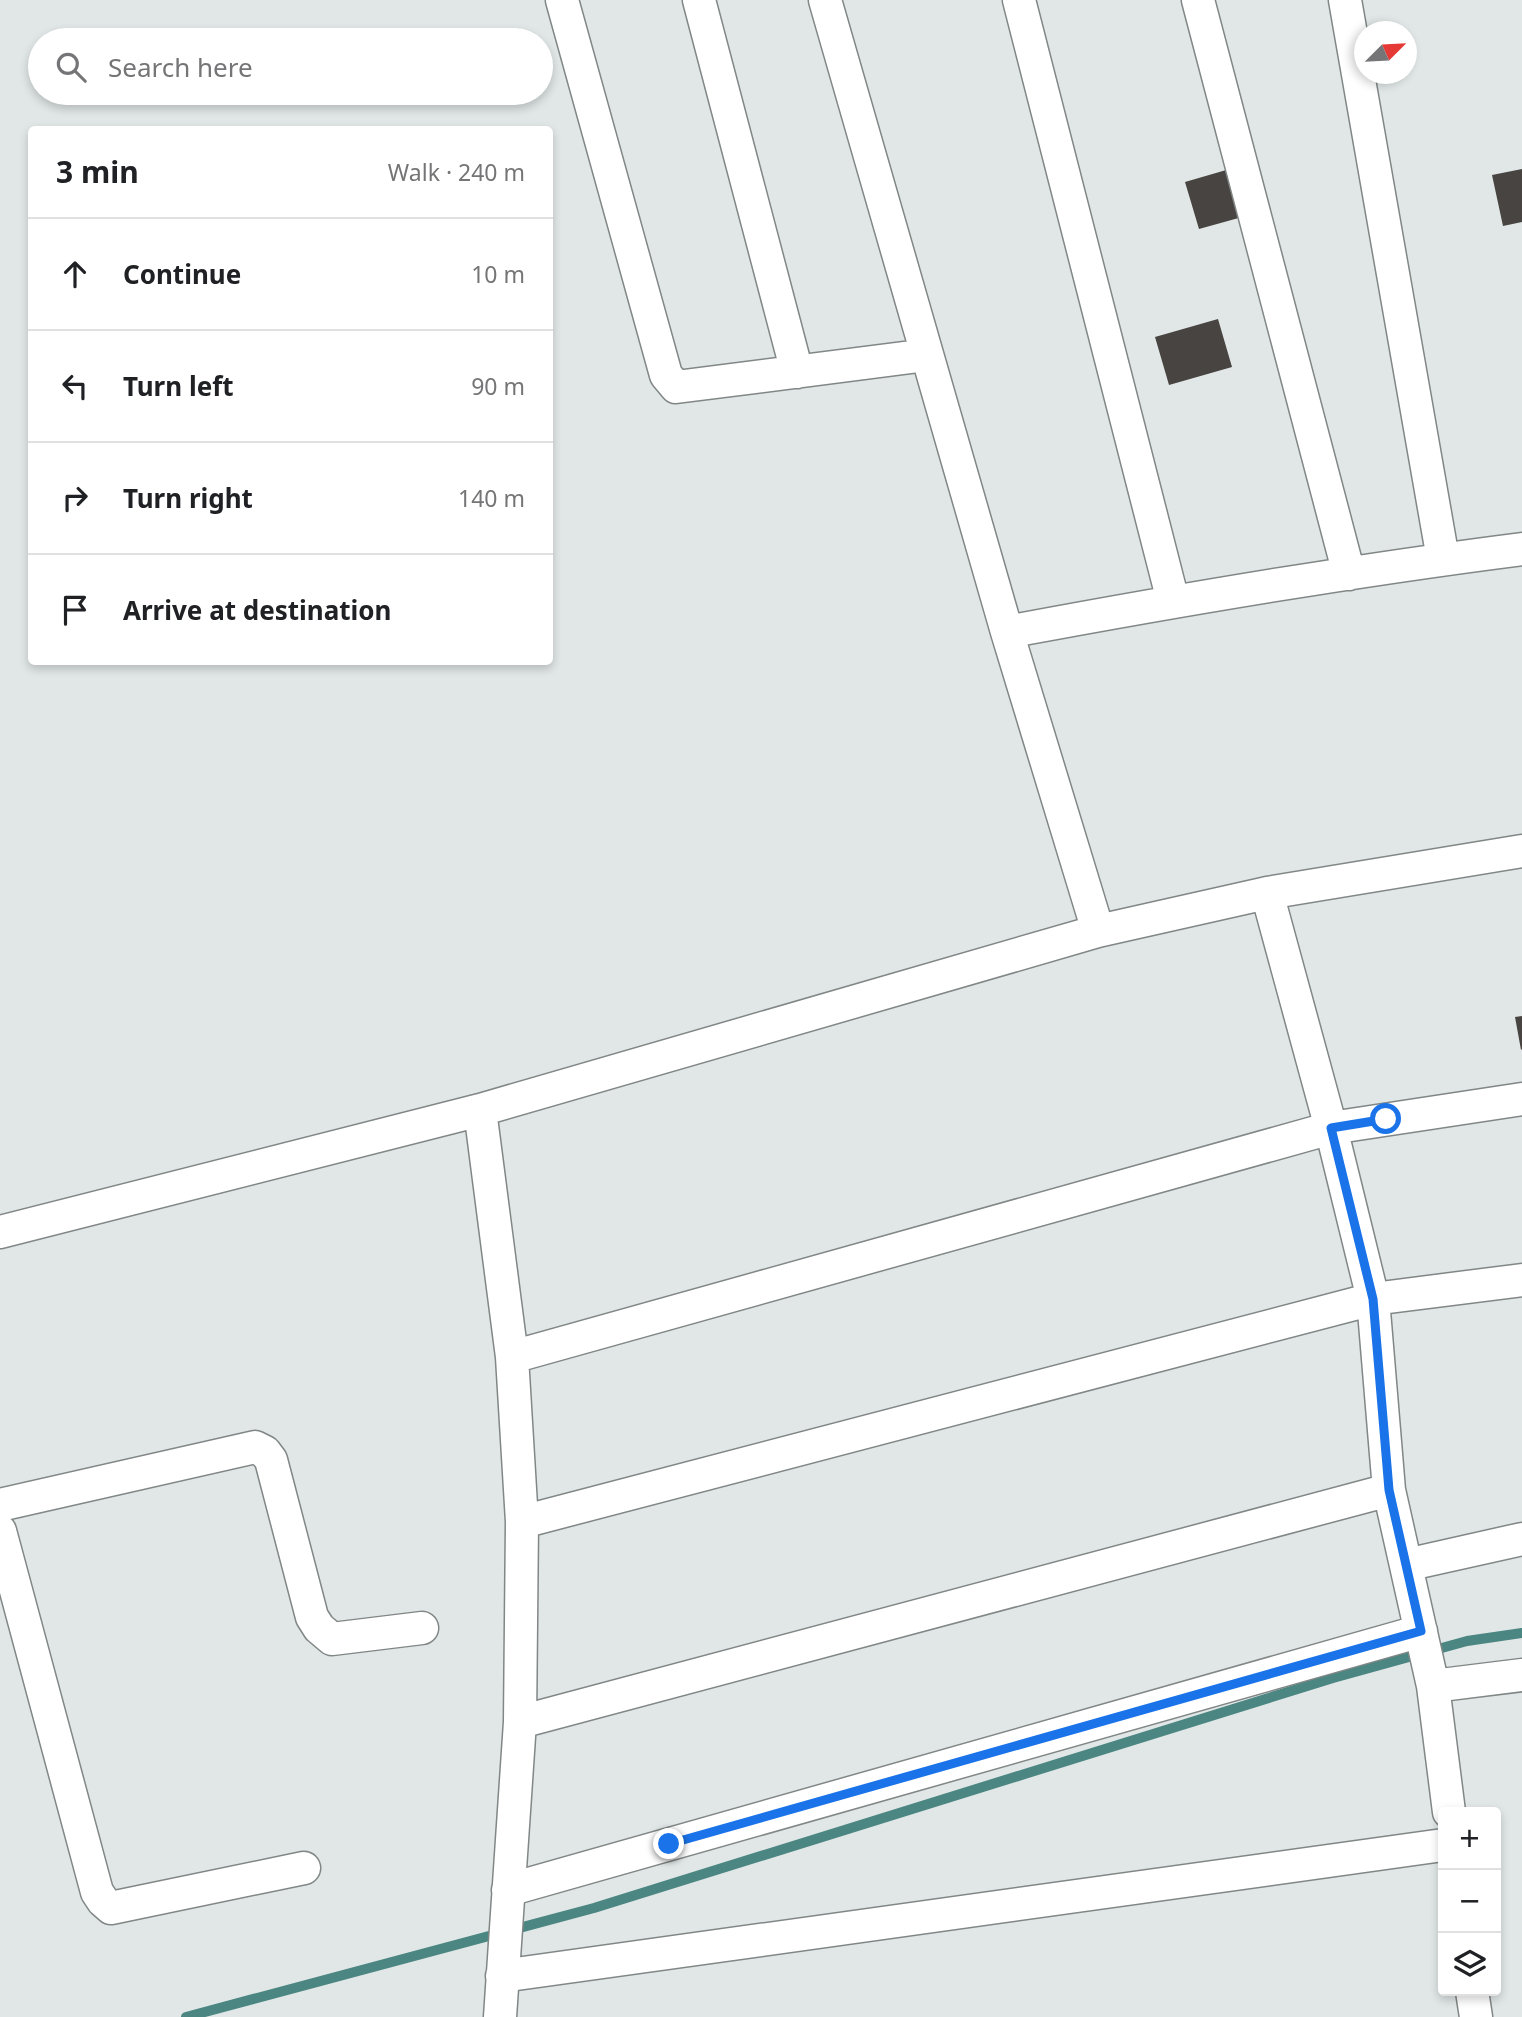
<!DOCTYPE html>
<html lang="en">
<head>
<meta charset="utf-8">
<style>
	:root { --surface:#fff; --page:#f6f6f6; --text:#202124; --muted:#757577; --line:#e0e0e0 }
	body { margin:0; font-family:"Noto Sans",sans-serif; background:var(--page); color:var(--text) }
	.controls { position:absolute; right:21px; bottom:21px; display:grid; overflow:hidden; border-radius:7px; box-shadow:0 4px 10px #0003 }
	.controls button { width:63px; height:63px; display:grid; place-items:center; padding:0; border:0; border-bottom:2px solid var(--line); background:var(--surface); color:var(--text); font:35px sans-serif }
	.compass { position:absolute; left:1354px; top:21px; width:63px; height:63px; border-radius:50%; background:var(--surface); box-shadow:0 4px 10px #0003; rotate:66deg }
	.stop { position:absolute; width:21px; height:21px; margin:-16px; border:5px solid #1a73e8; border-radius:50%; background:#fff }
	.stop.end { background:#1a73e8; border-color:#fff; box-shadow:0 2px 7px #0008 }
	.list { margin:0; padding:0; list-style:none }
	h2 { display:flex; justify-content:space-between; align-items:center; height:91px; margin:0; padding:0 28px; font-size:30px }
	h2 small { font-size:23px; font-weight:400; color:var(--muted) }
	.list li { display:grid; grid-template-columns:46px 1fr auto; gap:21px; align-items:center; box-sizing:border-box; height:112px; padding:0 28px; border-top:2px solid var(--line) }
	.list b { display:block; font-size:26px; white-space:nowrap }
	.list em { font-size:23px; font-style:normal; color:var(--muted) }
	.icon { flex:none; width:38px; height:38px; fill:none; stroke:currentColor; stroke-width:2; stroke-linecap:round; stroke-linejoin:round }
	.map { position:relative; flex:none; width:1522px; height:2017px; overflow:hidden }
	.search { position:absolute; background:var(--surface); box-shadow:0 4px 10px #0003; left:28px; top:28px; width:525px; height:77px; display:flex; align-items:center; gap:18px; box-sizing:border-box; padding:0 24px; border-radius:38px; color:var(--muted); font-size:26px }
	.panel { position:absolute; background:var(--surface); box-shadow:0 4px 10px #0003; left:28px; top:126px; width:525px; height:539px; border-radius:7px }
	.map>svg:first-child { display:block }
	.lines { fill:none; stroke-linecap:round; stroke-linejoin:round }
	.stream { stroke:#4b8682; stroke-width:10 }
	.building { fill:#484441 }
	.minor-casing { stroke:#818786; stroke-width:35 }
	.minor { stroke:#fff; stroke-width:32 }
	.route { stroke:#1a73e8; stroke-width:9 }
</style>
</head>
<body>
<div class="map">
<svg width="1522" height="2017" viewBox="0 0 1522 2017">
	<rect width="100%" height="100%" fill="#e0e7e6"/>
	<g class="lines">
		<path class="stream" d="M186,2017L594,1908L1333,1678L1467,1641L1522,1633"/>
	</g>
	<path class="building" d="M1240,166L1253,214L1199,229L1185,182Z
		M1522,169V222L1503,226L1492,175Z
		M1218,319L1232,367L1169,385L1155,337Z
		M1522,1016V1049L1521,1050L1515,1017Z"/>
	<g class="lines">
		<g class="minor-casing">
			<path id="minor" d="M562,0L666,375L676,387L927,355
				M699,0L797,372
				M825,0L1007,632L1098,931
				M1019,0L1173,601
				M1198,0L1349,574
				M1345,0L1443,559
				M1007,632C1178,600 1349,571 1522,549
				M1267,893L1331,1128L1373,1299L1389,1490L1433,1686L1449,1812
				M480,1110L512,1357L522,1522L520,1722L500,2017
				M0,1232L480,1110L1098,931L1267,893L1522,851
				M512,1357L1331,1128L1522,1099
				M0,1505L255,1447L265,1452L271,1460L312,1617L319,1628L332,1639L422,1628
				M522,1522L1373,1299L1522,1280
				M0,1531L97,1892L103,1901L111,1908L304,1868
				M1406,1565L1522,1539
				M1433,1686L1522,1675
				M520,1722L1389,1490
				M508,1890L1421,1631
				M502,1976L1443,1845
				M1472,1991L1476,2017"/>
		</g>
		<use href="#minor" class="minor"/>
	</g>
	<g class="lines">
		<path class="route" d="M669,1844L1421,1631L1389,1490L1373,1299L1331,1128L1386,1119"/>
	</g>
</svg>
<div class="controls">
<button>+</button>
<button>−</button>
<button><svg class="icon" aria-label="layers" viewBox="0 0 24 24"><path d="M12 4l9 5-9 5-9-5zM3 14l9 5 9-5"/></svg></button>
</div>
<svg class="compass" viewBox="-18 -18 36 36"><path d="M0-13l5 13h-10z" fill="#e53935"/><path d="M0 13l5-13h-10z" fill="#757577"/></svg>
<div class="stop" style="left:1386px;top:1119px"></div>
<div class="stop end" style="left:669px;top:1844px"></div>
<div class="search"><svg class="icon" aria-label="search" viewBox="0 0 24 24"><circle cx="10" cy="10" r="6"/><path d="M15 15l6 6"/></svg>Search here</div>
<section class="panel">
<h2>3 min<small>Walk · 240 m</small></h2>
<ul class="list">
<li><svg class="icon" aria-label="ahead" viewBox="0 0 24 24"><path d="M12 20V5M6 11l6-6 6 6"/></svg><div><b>Continue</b></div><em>10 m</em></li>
<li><svg class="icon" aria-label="left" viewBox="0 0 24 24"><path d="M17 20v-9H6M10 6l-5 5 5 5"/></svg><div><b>Turn left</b></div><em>90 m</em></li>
<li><svg class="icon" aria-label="right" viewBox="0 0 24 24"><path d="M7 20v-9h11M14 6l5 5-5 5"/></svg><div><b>Turn right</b></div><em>140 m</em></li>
<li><svg class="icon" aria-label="arrive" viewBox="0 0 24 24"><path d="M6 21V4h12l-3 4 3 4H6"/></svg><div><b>Arrive at destination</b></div></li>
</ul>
</section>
</div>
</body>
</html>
